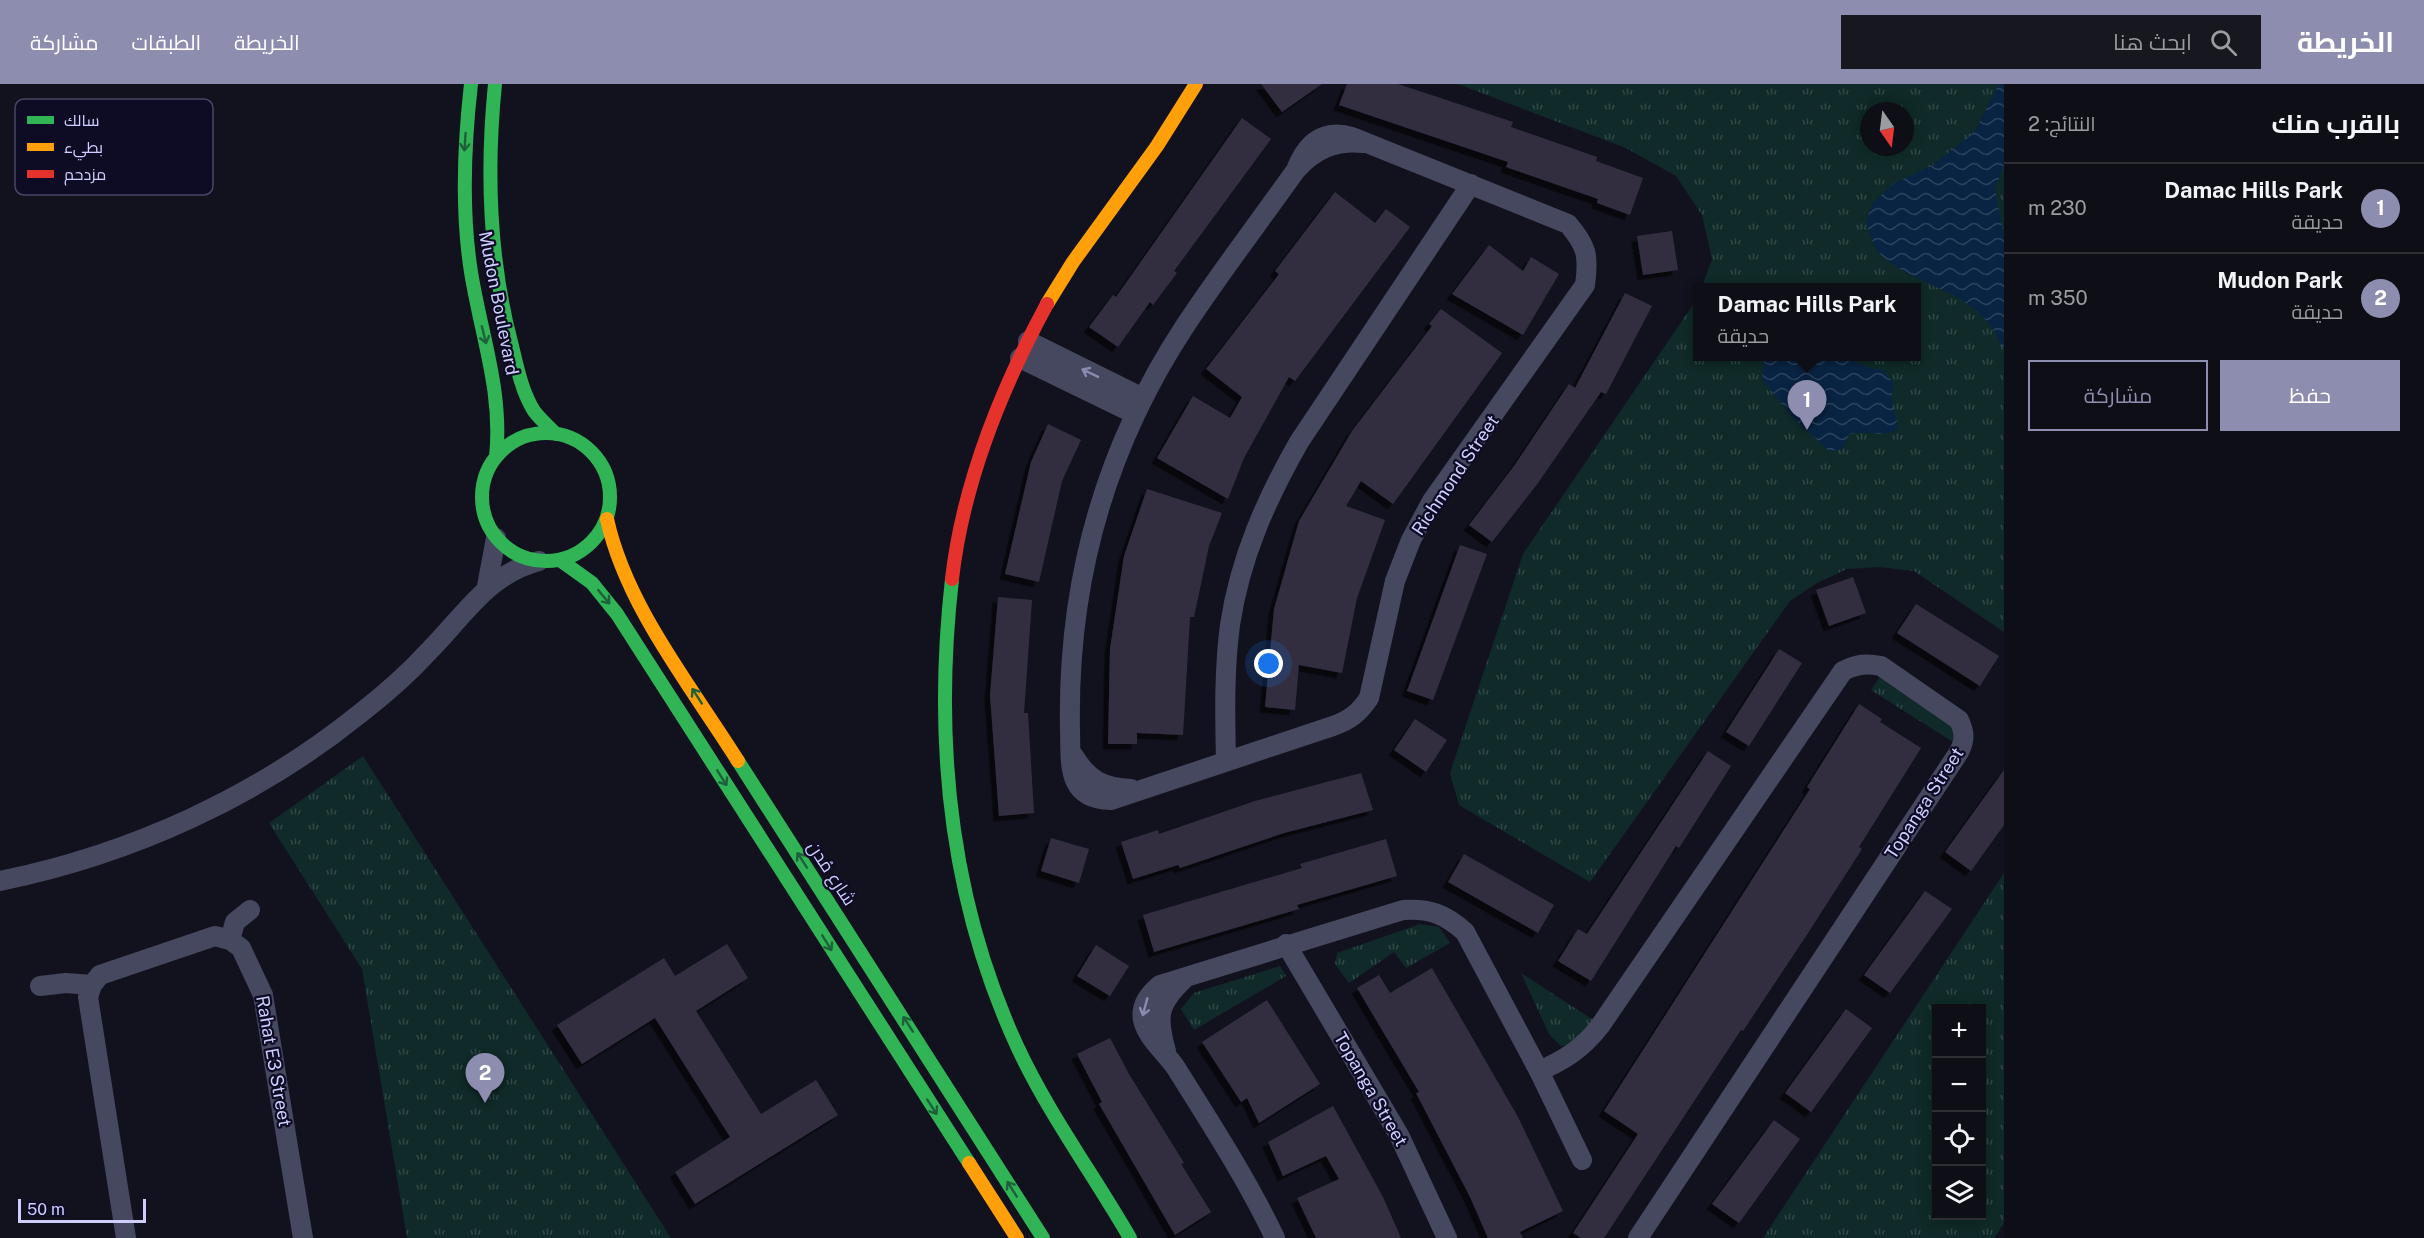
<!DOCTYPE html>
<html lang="ar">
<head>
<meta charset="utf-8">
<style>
	:root { --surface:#0e0e16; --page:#17171f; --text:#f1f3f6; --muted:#9b9ca1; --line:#2e2e35; --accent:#8d8db0 }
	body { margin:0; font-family:"Public Sans",Cairo,sans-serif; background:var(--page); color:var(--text); direction:rtl }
	.controls { position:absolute; right:18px; bottom:18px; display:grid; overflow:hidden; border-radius:0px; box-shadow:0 3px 15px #0003 }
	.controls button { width:54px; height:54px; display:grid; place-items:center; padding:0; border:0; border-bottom:2px solid var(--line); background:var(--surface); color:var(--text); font:30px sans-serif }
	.compass { position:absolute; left:1860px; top:18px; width:54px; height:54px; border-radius:50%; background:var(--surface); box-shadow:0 3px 15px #0003; rotate:166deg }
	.scale { position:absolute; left:18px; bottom:15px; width:128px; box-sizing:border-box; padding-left:6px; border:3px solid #cfcfff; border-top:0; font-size:16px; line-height:21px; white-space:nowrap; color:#cfcfff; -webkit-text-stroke:4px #0e0c24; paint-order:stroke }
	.you { position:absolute; left:1269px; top:580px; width:21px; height:21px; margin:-15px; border:4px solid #fff; border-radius:50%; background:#1a73e8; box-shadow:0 0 0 9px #1a73e833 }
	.badge { display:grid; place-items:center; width:39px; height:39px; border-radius:50%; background:var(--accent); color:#fff; font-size:20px; font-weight:700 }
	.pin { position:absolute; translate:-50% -50px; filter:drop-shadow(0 2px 3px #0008) }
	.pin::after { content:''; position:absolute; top:32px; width:21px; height:18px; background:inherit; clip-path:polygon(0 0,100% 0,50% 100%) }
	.popup { position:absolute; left:1693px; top:199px; width:228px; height:78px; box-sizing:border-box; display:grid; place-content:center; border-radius:0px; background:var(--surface); filter:drop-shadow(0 2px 4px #0005); font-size:20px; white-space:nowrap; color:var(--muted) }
	.popup b { font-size:22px; color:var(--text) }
	.popup::after { content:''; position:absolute; left:50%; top:100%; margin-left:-12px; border:12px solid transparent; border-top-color:var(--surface) }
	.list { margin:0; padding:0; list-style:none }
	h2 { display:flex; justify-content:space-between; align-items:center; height:78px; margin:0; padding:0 24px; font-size:26px }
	h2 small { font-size:20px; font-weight:400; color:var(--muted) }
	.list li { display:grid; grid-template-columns:39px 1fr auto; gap:18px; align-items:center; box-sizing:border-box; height:90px; padding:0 24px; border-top:2px solid var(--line) }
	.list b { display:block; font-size:22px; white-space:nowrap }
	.list p { margin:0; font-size:20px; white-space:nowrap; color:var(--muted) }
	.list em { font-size:20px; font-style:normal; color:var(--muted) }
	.actions { display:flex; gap:12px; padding:18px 24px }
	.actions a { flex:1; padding:14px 0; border:2px solid var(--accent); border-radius:0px; text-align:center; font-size:21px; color:var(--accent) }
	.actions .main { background:var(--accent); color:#fff }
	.icon { flex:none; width:33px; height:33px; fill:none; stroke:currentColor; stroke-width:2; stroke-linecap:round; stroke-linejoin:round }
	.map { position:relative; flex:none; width:2004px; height:1154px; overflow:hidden; direction:ltr }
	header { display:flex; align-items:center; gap:36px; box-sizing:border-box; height:84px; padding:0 30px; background:var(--accent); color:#fff }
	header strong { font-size:28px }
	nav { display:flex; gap:33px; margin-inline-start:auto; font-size:21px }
	.search { width:420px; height:54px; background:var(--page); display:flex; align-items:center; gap:15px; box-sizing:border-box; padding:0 21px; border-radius:0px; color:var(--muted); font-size:22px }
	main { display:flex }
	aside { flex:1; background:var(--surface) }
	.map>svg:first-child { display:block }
	.park { fill:url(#park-tufts); fill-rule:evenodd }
	.water { fill:url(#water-waves) }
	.building { fill:#302f41; filter:url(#shadow) }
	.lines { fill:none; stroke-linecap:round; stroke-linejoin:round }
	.street { stroke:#46485f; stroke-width:20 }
	.fast { stroke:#30b455; stroke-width:14 }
	.slow { stroke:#ff9f0a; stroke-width:14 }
	.jam { stroke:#e5322d; stroke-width:14 }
	.oneway { stroke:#1f603c }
	.oneway2 { stroke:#8a8caf }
	.labels { text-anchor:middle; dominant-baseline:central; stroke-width:4.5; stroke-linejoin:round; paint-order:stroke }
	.street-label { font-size:18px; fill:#cfcfff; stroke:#0e0c24 }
	.key { fill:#0e0c24; stroke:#484666; stroke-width:1.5 }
	.key-label { font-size:16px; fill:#cfcfff }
</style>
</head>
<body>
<header>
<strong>الخريطة</strong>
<div class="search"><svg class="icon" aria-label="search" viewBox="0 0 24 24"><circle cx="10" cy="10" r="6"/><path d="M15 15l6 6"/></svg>ابحث هنا</div>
<nav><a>الخريطة</a><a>الطبقات</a><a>مشاركة</a></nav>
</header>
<main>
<aside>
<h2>بالقرب منك<small>النتائج: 2</small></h2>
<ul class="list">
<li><span class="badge">1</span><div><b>Damac Hills Park</b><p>حديقة</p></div><em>230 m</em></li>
<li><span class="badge">2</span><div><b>Mudon Park</b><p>حديقة</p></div><em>350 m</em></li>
</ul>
<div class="actions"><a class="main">حفظ</a><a>مشاركة</a></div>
</aside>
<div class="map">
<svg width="2004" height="1154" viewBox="0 0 2004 1154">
	<defs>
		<pattern id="park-tufts" width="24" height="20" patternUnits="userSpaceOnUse" patternTransform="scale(1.5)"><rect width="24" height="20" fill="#0f2a28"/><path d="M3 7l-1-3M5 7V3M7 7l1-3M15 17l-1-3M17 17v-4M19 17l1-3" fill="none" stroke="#314848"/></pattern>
		<pattern id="water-waves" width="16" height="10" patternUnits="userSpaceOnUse" patternTransform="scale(1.5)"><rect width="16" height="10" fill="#092443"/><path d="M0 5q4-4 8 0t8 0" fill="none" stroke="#2c435f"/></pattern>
		<filter id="shadow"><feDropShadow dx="-5.5" dy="5.5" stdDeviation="0" flood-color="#0009"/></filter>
	</defs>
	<rect width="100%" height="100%" fill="#12121e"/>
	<path class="park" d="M1458,0H2004V548L1914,487L1879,483L1847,485L1817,499L1790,517L1590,798L1459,721L1450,689L1523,470L1697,215L1698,272H1916V204L1702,203L1712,175L1702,131L1676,92L1626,64ZM1869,27H1905V63H1869Z
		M1884,587L1965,640L1953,658L1871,606Z
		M363,672L671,1154H407L362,885L269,739Z
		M2004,789V1139L1994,1154H1763ZM1936,924H1982V1132H1936Z
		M1420,840L1439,843L1450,859L1406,884L1394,868L1349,899L1335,880L1337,869Z
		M1280,882L1286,892L1194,946L1181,925L1194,909Z
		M1521,889L1598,939L1580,959L1561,962L1549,950Z"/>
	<path class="water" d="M1999,0H2004V81L1995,105L2004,152V266C1978,202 1922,209 1879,169C1873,162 1870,148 1866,139L1872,120L1893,100L1933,81L1975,47Z
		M1765,273H1852C1858,282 1872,285 1883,286L1894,300C1887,323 1899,328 1897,346C1877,354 1870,346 1849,350L1843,365L1829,367L1791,332L1762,295Z"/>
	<path class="building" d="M1261,0H1322L1282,28Z
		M1347,0H1398L1513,38L1511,43L1597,73L1596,77L1643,94L1630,131L1597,119L1598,115L1506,83L1508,78L1339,21Z
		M1242,34L1271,55L1174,187L1177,189L1153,221L1150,218L1118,263L1089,243L1113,211L1116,213Z
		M1335,108L1375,139L1386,125L1410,143L1295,297L1289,293L1244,374L1228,415L1157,374L1193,312L1230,334L1242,313L1206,285L1279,190L1275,187Z
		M1672,147L1678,186L1643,191L1637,152Z
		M1489,161L1523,187L1531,173L1559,190L1523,251L1452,210Z
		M1625,209L1652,222L1606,310L1601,308L1538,399L1492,458L1469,441L1514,382L1569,300L1575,304Z
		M1441,225L1502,269L1393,420L1361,397L1346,422L1385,436L1357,514L1342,589L1299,581L1295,626L1265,623L1274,525L1299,437L1352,347L1432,242L1429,240Z
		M1048,340L1081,356L1062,397L1039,498L1005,490L1031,378Z
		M1147,405L1222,429L1209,462L1194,533H1190L1183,651L1137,649V660H1108L1110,565L1124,472Z
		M1460,461L1487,470L1433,616L1407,607Z
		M1853,493L1866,529L1829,542L1816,506Z
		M998,513L1032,516L1024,629H1028L1034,729L999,732L990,611Z
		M1916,520L1999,572L1980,602L1897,549Z
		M1779,565L1802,579L1749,662L1726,648Z
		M1859,620L1882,635L1880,638L1921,664L1859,763L1862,765L1808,849L1743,947L1741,946L1604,1154H1581L1573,1149L1638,1050L1604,1027L1810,705L1807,703Z
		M1415,635L1447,656L1426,688L1394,666Z
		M1708,667L1731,682L1679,764L1676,762L1591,897L1558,877L1578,845L1587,850Z
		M2004,686V741L1971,787L1945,768Z
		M1361,689L1373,726L1284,749L1180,784L1178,781L1133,795L1121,758L1158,746L1159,750L1255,717Z
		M1051,754L1089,765L1079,799L1041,787Z
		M1386,755L1397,792L1297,821L1299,825L1154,868L1143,831L1302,784L1300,780Z
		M1464,770L1554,821L1538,849L1448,798Z
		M1925,807L1952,825L1890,909L1864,891Z
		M727,860L748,894L696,927L761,1030L816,996L838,1031L695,1120L675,1088L730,1053L655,934L582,980L557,941L664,874L675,892Z
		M1096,861L1129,882L1110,912L1077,892Z
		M1432,884L1518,1033L1563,1127L1520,1148L1523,1154H1488L1470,1113L1416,1009L1419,1008L1357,904L1379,891L1390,909Z
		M1267,916L1320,1000L1259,1039L1247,1014L1241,1018L1202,958Z
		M1846,925L1872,944L1811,1028L1785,1009Z
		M1110,954L1129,990L1184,1079L1181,1080L1211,1128L1175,1151L1099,1020L1102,1018L1077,970Z
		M1333,1022L1383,1113L1401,1154H1316L1297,1114L1339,1095L1326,1072L1283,1092L1268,1058Z
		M1774,1036L1800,1055L1739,1139L1712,1120Z"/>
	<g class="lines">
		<path class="street" d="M1296,86C1306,60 1323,44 1352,53L1568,140C1587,162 1589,172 1585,201L1432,417L1411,456L1395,497L1369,614C1359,629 1350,636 1333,642L1111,716C1066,715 1071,680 1070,646C1067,499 1104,365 1185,242C1220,189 1259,138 1296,86C1315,65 1335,56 1364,59
			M1028,257L1143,314
			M1020,274L1135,330
			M487,502L496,454
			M1073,671C1088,696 1103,704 1131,705
			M1226,677C1225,632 1224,586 1230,541C1240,474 1266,416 1299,358L1471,100
			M0,797C132,770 257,713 362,628C385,610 409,589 429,567C464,532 488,490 539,477
			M230,856L235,838L250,826
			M1286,860L1399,1051L1447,1154
			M40,902L66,899L92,901
			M1166,967C1156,932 1158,920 1184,895
			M1539,987C1565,976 1583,964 1600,942L1843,587C1857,580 1866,579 1881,582L1959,636C1965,649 1965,656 1959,668L1638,1154
			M126,1154L88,913L92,901L100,891L215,852L230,856L241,864L263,911L303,1154
			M1275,1154C1247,1095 1211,1040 1176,984C1166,969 1147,954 1143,936C1140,921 1149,910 1160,901L1403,826C1429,824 1445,830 1465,848L1539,987L1582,1076"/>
		<path class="fast" d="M471,0C464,62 461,125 471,188C481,251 503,308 496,373
			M495,0C486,89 489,176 512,262C517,283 522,308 534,327C540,335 549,343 556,350
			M482 413a64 64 0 1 1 128 0a64 64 0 1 1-128 0Z
			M560,476L592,499L617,530L969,1079
			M952,495C934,654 949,814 1017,962C1048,1029 1093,1090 1130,1154
			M738,677L1043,1154"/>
		<path class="slow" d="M1047,220L1073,178L1157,62L1196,0
			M607,435C626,522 691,602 738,677
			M969,1079L1017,1154"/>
		<path class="jam" d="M952,495C963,398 1001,305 1047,220"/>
	</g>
	<defs><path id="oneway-shaft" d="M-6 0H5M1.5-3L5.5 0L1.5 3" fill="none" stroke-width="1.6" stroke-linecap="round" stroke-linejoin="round" transform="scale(1.5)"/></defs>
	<g class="oneway">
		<use href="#oneway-shaft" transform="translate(465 58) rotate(94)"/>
		<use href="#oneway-shaft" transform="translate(484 251) rotate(76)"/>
		<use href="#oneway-shaft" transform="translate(604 513) rotate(50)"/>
		<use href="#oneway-shaft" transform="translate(697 612) rotate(-123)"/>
		<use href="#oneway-shaft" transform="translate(722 694) rotate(58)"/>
		<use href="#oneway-shaft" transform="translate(802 776) rotate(-123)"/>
		<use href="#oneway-shaft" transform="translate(827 859) rotate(58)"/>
		<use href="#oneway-shaft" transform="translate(908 940) rotate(-123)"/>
		<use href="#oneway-shaft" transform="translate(932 1023) rotate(57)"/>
		<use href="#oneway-shaft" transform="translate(1012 1105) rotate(-122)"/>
	</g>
	<g class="oneway2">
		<use href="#oneway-shaft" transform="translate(1090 289) rotate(-154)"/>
		<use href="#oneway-shaft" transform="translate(1145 923) rotate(105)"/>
	</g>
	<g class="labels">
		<g class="street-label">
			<text transform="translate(499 219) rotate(79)">Mudon Boulevard</text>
			<text transform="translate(1455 391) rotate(-56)">Richmond Street</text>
			<text transform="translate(1924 719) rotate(-57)">Topanga Street</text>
			<text transform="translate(832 789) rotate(57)">شارع مُدن</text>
			<text transform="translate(274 977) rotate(80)">Rahat E3 Street</text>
			<text transform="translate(1371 1005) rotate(60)">Topanga Street</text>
		</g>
	</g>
	<rect x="15" y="15" width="198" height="96" rx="9" class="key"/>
	<rect x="27" y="32" width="27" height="8" fill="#30b455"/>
	<rect x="27" y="59" width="27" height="8" fill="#ff9f0a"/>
	<rect x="27" y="86" width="27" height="8" fill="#e5322d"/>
	<g class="key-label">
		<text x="64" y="42">سالك</text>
		<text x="64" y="69">بطيء</text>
		<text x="64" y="96">مزدحم</text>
	</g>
</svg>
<div class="controls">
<button>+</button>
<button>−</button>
<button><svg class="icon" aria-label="locate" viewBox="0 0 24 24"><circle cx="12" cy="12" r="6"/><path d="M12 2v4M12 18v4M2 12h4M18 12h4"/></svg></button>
<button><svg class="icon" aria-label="layers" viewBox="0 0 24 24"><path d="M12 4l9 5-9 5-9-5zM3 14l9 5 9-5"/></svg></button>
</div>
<svg class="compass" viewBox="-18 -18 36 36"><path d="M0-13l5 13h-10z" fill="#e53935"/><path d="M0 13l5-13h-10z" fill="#9b9ca1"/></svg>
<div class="scale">50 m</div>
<div class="you"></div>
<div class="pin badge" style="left:1807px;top:346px">1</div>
<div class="popup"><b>Damac Hills Park</b>حديقة</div>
<div class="pin badge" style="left:485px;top:1019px">2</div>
</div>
</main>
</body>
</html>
